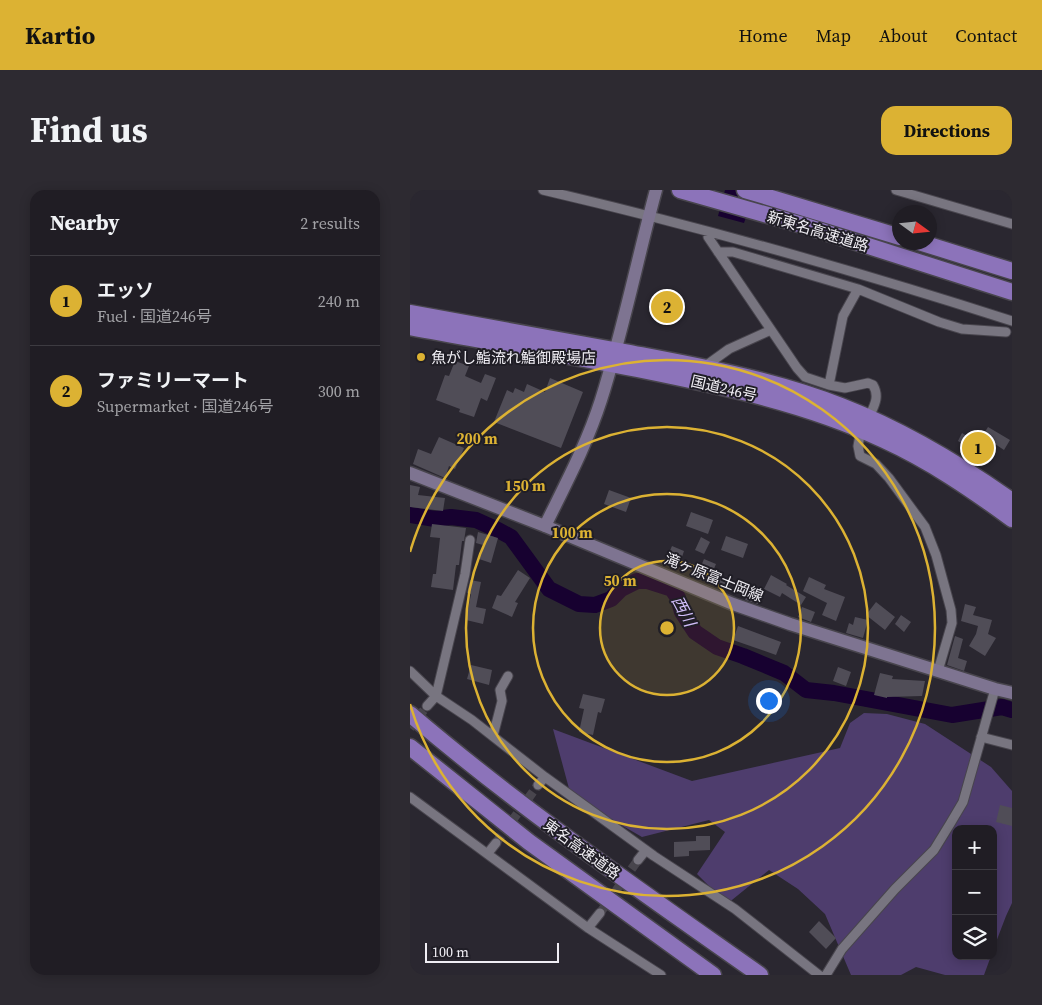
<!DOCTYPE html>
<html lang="en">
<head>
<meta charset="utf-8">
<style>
	:root { --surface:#201d24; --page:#2d2a31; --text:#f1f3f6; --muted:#a2a2a6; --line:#3d3b41; --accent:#dcb233 }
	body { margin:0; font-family:"Source Serif 4","Noto Sans JP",serif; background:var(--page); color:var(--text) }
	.controls { position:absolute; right:15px; bottom:15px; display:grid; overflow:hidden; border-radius:10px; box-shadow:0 2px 12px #0003 }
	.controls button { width:45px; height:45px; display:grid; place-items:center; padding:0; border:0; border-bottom:1px solid var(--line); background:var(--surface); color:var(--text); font:25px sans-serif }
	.compass { position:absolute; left:482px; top:15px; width:45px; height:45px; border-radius:50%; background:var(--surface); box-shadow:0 2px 12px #0003; rotate:105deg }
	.scale { position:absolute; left:15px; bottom:12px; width:134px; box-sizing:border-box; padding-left:5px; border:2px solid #f0eef4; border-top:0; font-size:14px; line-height:18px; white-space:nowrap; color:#f0eef4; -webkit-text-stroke:4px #201e26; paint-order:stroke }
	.you { position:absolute; left:358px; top:510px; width:18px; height:18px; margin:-12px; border:4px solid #fff; border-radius:50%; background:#1a73e8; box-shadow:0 0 0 8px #1a73e833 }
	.badge { display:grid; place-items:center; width:32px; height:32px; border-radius:50%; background:var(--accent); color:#111; font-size:16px; font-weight:700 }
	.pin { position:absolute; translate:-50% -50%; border:2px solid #fff; box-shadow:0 1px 5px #0006 }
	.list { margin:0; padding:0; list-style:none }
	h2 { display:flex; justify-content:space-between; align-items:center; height:65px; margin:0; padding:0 20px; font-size:21px }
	h2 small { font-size:16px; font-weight:400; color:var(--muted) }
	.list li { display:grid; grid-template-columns:32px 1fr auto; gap:15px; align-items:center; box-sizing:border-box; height:90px; padding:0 20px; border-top:1px solid var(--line) }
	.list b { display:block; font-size:19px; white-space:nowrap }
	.list p { margin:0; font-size:16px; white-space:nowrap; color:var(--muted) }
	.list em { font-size:16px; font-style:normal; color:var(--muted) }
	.icon { flex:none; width:28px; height:28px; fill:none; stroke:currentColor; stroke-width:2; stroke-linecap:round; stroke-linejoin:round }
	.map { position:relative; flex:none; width:602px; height:785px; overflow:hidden; border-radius:15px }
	header { display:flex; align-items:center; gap:30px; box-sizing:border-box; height:70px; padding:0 25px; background:var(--accent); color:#111 }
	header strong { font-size:24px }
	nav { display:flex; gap:28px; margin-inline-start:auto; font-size:18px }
	.intro { display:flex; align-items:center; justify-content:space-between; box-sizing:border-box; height:120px; padding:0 30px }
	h1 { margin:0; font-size:35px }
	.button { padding:12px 22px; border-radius:15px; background:var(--accent); color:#111; font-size:18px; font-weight:700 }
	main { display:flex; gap:30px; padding:0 30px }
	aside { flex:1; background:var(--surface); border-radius:15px; box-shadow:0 2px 12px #0003 }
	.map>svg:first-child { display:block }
	.green { fill:#4e3d6d }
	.water { fill:#170130 }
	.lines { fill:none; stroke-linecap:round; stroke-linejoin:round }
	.river { stroke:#170130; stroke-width:16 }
	.building { fill:#504d57 }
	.street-tunnel { stroke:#48454d; stroke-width:9; stroke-dasharray:9 4.5; stroke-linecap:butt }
	.street-casing { stroke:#48454d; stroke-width:11 }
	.secondary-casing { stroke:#48454d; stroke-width:15 }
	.highway-casing { stroke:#48454d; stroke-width:19 }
	.street { stroke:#787580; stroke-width:9 }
	.secondary { stroke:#7e7491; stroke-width:12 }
	.highway { stroke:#8c73ba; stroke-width:16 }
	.ring { fill:none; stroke:#dcb233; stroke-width:2.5 }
	.poi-dot { fill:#dcb233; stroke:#201e26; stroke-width:2 }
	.labels { text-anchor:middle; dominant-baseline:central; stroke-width:4; stroke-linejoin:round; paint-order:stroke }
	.street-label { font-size:15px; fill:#f0eef4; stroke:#201e26 }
	.poi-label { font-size:15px; fill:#f0eef4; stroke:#201e26; text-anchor:start }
	.water-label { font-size:16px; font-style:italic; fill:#d0bdf9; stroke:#201e26 }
	.centre { fill:#dcb233; stroke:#201e26; stroke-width:2.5 }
	.ring-label { font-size:15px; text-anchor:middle; font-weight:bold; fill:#dcb233; stroke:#201e26; stroke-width:4; stroke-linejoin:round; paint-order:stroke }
</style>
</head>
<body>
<header>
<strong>Kartio</strong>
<nav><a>Home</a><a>Map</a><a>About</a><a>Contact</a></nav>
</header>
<div class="intro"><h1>Find us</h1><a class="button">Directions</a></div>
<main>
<aside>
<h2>Nearby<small>2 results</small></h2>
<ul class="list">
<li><span class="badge">1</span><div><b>エッソ</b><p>Fuel · 国道246号</p></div><em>240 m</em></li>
<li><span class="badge">2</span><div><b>ファミリーマート</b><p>Supermarket · 国道246号</p></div><em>300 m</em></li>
</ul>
</aside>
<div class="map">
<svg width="602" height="785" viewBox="0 0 602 785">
	<rect width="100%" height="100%" fill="#2a2730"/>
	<path class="green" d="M454,523L477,524L515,534L581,577L602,601V713L596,726L583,760V639H546V766H581L574,785H535L506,777L491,785H441L415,724L388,699L359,680L317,714L287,684L315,642L299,630L232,647L161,606L143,539L282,591L430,558L440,533Z"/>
	<path class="water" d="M315,0H349L342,24H337L334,33L308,26Z"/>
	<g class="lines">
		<path class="river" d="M0,325L25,329L41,327L66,330L88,340L101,347L139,399L169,414L185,415L201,409L211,399L227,391H237L262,399L268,408L272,422L285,442L307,457L333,466L374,483L396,500L424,503L542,525L592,517L602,520"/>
	</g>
	<path class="building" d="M45,171L59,176L55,186L71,193L75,184L86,188L77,211L71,208L64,227L49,222L50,219L26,210L35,185L39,186Z
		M140,188L173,202L151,258L84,232L97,200L103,203L105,198L114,202L117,194L135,202Z
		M578,237L600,250L594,260L585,254L577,269L548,251L552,243L568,253Z
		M29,247L54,258L45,279L39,276L35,288L3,274L8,259L21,264Z
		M0,295L10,297L8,305L35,308L33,321L0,317Z
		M199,300L221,308L216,322L194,314Z
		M281,322L303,330L298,344L276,336Z
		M22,334L56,338L54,351H52L49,375H46L43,400L21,397L23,384H26L30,348L20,347Z
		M68,342L88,348L81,373L69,369L73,355L66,353Z
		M316,346L338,354L333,368L311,360Z
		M291,347L300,352L294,364L285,360Z
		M262,356L274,361L271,370L258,365Z
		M294,369L306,374L300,388L288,383Z
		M108,380L120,388L105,412L108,413L102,427L82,418L87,405L91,406Z
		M361,385L377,394L376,395L396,407L391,415L372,403L370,407L354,399Z
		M309,386L322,391L318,400L305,395Z
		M399,387L416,395L414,399L435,407L426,431L412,425L417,413L393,401Z
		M60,390L71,392L66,417L76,419L73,434L56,430L61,404L57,403Z
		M340,399L352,405L348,414L335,410Z
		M466,412L485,427L475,440L456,425Z
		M555,414L566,417L563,425L582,430L578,444L586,448L575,466L559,456L566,444L568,436L551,431Z
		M392,417L405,422L401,432L388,427Z
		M491,425L501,432L494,442L485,434Z
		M445,427L458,430L453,448L436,443L439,433L443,435Z
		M328,436L371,452L366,465L323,450Z
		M545,446L553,449L548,468L557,471L554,481L537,475Z
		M61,475L82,480L79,495L57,489Z
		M428,477L441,482L436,496L423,491Z
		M470,483L483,486L482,489L515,491L512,506L477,507V508L464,505Z
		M173,504L195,509L191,523L188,522L183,545L169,542L174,519L169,518Z
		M590,615L602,618V636L586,632Z
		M286,646H300V660L279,661V666L264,667V652L286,651Z
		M409,731L426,748L416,759L399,742Z"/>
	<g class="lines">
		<path class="street-tunnel" d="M0,538L17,516
			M86,653L128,595
			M190,723L228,670"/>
		<g class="street-casing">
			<path id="street" d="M133,0C291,37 447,81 602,131
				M486,0L602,34
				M298,47L387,178L395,187L419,195L435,198L458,193L463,195C470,207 464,216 459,227
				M308,62H323L448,99L529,132L552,139L596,142
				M294,177L319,159L361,140
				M419,195L433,126L448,99
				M451,240L448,256L450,266L466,274L479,288L515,337L526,365L541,420L542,433L528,481
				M0,481L26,506L62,530L135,587L244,666L325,719L409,785
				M17,516L26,506L55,384L60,350
				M83,546L92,511L90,500L98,486
				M571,547L602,555
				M128,595L135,587
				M0,607L178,738L251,785
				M78,663L86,653
				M228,670L236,660
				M178,738L190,723
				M416,785L432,759L485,699L524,660L540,634L553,612L585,499"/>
		</g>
		<g class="secondary-casing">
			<path id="secondary" d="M0,283L135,336L323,414L380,434L585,499L602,503
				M135,336C155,295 177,254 191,210C213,141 227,70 246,0"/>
		</g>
		<g class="highway-casing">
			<path id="highway" d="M270,0L396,36L602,102
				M335,0L490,47
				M509,52L602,81
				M0,123C72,136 144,149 215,162C288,176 362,189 431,216C493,240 548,273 602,311
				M0,137C76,151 151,164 227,179C311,196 395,213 474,250C520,271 561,299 602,329
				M0,524C111,619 231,701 350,785
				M0,557L119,652L303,785"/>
		</g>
		<use href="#street" class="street"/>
		<use href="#secondary" class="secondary"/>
		<use href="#highway" class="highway"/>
	</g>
	<circle cx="257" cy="438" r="67" fill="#dcb233" fill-opacity=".12"/>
	<g class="ring">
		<circle cx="257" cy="438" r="67"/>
		<circle cx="257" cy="438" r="134"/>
		<circle cx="257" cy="438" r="201"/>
		<path d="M0 362A268 268 0 1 1 0 514"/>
	</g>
	<circle class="poi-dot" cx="11" cy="167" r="5"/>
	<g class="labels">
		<g class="street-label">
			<text transform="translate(408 41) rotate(17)">新東名高速道路</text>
			<text transform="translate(314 198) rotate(13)">国道246号</text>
			<text transform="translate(304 387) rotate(22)">滝ヶ原富士岡線</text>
			<text transform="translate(172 659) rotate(36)">東名高速道路</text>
		</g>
		<g class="poi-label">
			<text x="21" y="167">魚がし鮨流れ鮨御殿場店</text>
		</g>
		<g class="water-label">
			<text transform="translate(274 421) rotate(62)">西川</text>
		</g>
	</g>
	<circle cx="257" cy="438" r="8" class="centre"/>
	<g class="ring-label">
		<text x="67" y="254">200 m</text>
		<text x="115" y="301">150 m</text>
		<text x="162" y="348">100 m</text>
		<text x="210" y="396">50 m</text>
	</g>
</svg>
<div class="controls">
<button>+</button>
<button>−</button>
<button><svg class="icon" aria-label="layers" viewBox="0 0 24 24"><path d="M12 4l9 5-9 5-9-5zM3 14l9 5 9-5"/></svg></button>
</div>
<svg class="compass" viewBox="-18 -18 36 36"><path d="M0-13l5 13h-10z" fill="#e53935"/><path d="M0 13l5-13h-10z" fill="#a2a2a6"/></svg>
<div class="scale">100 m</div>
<div class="you"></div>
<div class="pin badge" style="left:568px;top:258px">1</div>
<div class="pin badge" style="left:257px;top:117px">2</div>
</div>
</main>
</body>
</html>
